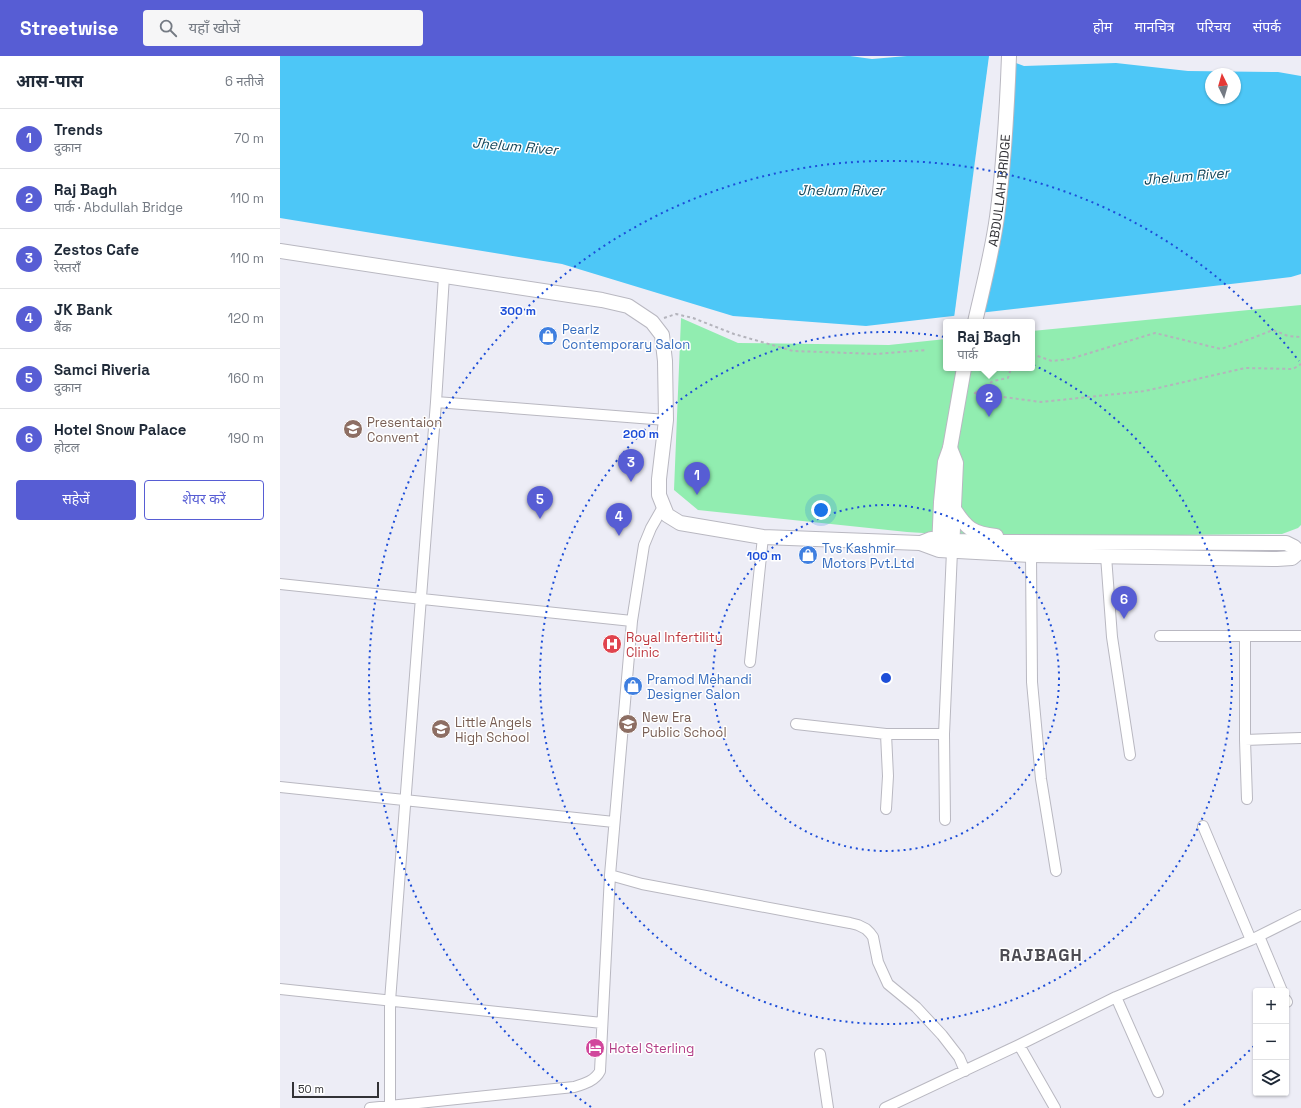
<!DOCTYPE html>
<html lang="hi">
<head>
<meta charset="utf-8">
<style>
	:root { --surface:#fff; --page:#f6f6f7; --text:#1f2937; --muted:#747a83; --line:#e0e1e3; --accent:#575dd4 }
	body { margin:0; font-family:"Space Grotesk","Noto Sans Devanagari",sans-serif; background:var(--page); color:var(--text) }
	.controls { position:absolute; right:12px; bottom:12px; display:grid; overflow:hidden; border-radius:4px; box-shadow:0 1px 3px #0004 }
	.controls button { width:36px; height:36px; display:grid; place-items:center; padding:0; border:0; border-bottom:1px solid var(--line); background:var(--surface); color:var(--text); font:20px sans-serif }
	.compass { position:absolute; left:925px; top:12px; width:36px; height:36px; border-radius:50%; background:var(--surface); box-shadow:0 1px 3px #0004; rotate:355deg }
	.scale { position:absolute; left:12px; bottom:10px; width:87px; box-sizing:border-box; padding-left:4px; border:2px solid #323236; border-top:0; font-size:11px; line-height:14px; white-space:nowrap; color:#323236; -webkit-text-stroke:3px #fff; paint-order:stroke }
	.you { position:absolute; left:541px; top:454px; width:14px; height:14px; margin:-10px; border:3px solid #fff; border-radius:50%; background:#1a73e8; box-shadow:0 0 0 6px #1a73e833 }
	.badge { display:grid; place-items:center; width:26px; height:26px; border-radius:50%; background:var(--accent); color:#fff; font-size:13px; font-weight:700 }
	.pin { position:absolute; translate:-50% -33px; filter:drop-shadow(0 1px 2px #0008) }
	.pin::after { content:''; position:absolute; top:21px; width:14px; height:12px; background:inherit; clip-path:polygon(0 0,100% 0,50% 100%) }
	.popup { position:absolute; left:663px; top:263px; width:92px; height:52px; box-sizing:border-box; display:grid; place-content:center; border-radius:4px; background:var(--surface); filter:drop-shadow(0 1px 3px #0005); font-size:13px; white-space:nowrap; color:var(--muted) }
	.popup b { font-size:15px; color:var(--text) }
	.popup::after { content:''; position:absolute; left:50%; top:100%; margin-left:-8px; border:8px solid transparent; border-top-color:var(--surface) }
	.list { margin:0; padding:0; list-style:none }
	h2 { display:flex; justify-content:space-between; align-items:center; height:52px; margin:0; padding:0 16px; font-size:17px }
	h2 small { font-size:13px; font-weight:400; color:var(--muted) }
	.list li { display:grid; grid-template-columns:26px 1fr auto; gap:12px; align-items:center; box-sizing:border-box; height:60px; padding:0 16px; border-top:1px solid var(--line) }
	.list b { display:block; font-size:15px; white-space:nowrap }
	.list p { margin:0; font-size:13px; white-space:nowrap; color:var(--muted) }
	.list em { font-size:13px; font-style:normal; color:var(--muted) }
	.actions { display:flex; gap:8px; padding:12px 16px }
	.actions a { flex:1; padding:9px 0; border:1px solid var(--accent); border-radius:4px; text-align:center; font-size:14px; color:var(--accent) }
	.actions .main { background:var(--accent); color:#fff }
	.icon { flex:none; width:22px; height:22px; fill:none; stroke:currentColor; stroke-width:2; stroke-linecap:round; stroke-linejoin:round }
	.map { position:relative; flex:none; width:1021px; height:1052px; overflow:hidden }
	header { display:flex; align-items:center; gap:24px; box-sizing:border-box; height:56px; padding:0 20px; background:var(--accent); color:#fff }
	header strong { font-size:19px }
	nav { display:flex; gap:22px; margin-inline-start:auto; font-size:14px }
	.search { width:280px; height:36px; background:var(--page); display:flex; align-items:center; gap:10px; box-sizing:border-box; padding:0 14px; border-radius:4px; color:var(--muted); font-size:15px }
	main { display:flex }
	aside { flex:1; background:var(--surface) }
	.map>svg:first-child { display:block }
	.green { fill:#91edb0 }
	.water { fill:#4dc7f7; fill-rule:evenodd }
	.pier { fill:#ededf6 }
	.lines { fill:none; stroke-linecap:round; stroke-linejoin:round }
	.street-casing { stroke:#b9b8c1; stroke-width:12 }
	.secondary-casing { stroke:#b9b8c1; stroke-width:16 }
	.path { stroke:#b4b4bc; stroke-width:2; stroke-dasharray:3 3; stroke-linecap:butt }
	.street { stroke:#fff; stroke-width:10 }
	.secondary { stroke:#fff; stroke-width:14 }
	.ring { fill:none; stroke:#1d4ed8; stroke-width:2; stroke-dasharray:2 4 }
	.labels { text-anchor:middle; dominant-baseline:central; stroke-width:3; stroke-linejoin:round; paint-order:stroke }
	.street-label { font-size:13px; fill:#323236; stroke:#fff }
	.shop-label { font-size:13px; fill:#366cbe; stroke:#fff; text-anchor:start }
	.education-label { font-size:13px; fill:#785e54; stroke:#fff; text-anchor:start }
	.health-label { font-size:13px; fill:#be3a42; stroke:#fff; text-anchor:start }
	.hotel-label { font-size:13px; fill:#b23c85; stroke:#fff; text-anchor:start }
	.water-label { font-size:14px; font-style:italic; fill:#14485c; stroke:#fff }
	.district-label { font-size:17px; font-weight:bold; letter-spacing:1px; fill:#4d4c53; stroke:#fff }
	.centre { fill:#1d4ed8; stroke:#fff; stroke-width:2 }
	.ring-label { font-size:12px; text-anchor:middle; font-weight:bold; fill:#1d4ed8; stroke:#fff; stroke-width:3; stroke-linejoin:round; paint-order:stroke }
</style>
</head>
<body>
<header>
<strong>Streetwise</strong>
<div class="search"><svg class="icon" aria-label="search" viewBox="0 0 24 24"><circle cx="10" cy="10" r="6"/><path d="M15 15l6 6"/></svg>यहाँ खोजें</div>
<nav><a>होम</a><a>मानचित्र</a><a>परिचय</a><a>संपर्क</a></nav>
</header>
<main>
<aside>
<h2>आस-पास<small>6 नतीजे</small></h2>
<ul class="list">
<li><span class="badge">1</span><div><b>Trends</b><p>दुकान</p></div><em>70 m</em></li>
<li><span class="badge">2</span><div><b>Raj Bagh</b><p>पार्क · Abdullah Bridge</p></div><em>110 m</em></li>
<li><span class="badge">3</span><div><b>Zestos Cafe</b><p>रेस्तराँ</p></div><em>110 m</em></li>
<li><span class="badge">4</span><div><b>JK Bank</b><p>बैंक</p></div><em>120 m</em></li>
<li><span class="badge">5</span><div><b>Samci Riveria</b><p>दुकान</p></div><em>160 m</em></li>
<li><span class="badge">6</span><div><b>Hotel Snow Palace</b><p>होटल</p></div><em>190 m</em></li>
</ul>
<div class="actions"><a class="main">सहेजें</a><a>शेयर करें</a></div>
</aside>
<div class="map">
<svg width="1021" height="1052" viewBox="0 0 1021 1052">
	<rect width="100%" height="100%" fill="#ededf6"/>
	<path class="green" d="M1021,249V469L1018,472L1002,478L708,481L627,476L418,454L394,434L401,262L458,287L609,289L666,283V312H752V275Z"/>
	<path class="water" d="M0,0H570L592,3L627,0H717L744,10L836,7L908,15L998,16L1021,20V218L1011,221L586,270L453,260L282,208L0,162ZM931,18H955V42H931Z"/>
	<path class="pier" d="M709,0H723L733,4L699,259L674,262Z"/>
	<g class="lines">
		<g class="street-casing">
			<path id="street" d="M156,346L386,364
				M751,499L752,626L761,723L776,815
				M826,500L832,581L850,699
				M0,528L352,565
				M880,580H1021
				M965,580V684L967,743
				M470,606L483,481
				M516,668L606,678H664
				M965,684L1021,682
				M0,731L334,766
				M606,753L608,720L606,678
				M665,764L664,678L672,495
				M923,770L971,884
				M330,819L362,828L570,867L578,869L586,873L590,877L593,881L598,906L608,928L636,951L662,979L679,1001L685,1015
				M979,880L1002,935
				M0,933L322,967
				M836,941L878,1036
				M1006,944L1007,946
				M739,989L775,1052
				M540,998L548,1052
				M110,1050V945L156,346L164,220
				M90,1052L294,1031C304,1028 315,1025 320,1015L330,819L352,565L364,489L371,472L383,451
				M605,1052L739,989L836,941L971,884L1021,859"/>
		</g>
		<g class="secondary-casing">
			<g id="secondary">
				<path d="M0,195L322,244L348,250L372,266L382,279L385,305L386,364L379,423V439L387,459L400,467L483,481L640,487L659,494L751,499L997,503L1012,502L1019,496"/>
				<path id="s1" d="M695,266C703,231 712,197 717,161C724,108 727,54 729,0"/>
				<path d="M670,392L676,407L672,494"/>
				<path d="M674,453C686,472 693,478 716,480"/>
				<path d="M641,487L651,483L672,485L717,486L1006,487L1014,491L1019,496H1021"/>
				<path d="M659,493L661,446L665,406L670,392L684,312"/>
			</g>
		</g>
		<path class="path" d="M384,262L396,258L413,262L454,278L513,295L597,298L646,294
			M752,298L772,305L790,303L875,277L941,293L970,283L993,274L1008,280L1021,281
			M694,337L761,346L865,335L965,312L1013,313L1021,308
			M695,337L713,325L728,322L731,312"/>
		<use href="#street" class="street"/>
		<use href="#secondary" class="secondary"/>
	</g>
	<g class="ring">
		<circle cx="606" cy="622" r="173"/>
		<circle cx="606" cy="622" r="346"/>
		<path d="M974 990A520 520 0 0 1 901 1051M311 1051A520 520 0 1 1 1019 305"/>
	</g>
	<defs>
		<g id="shop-disc" transform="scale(1)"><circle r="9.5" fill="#3f7fe0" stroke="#fff"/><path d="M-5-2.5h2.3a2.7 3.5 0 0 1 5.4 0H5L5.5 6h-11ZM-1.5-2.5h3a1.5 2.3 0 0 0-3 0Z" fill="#fff"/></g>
		<g id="school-disc" transform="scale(1)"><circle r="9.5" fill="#8d6e63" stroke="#fff"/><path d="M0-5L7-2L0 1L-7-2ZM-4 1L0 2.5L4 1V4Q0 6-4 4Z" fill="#fff"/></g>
		<g id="hospital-disc" transform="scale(1)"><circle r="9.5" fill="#e0444e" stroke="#fff"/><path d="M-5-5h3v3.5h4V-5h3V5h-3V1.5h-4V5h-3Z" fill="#fff"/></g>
		<g id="hotel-disc" transform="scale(1)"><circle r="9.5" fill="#d1479c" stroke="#fff"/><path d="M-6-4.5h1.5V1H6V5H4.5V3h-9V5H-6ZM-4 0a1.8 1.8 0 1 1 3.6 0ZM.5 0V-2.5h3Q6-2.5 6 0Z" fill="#fff"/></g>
	</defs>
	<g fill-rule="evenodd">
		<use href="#shop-disc" x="268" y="280"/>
		<use href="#school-disc" x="73" y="373"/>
		<use href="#shop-disc" x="528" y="499"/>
		<use href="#hospital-disc" x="332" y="588"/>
		<use href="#shop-disc" x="353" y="630"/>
		<use href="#school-disc" x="348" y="668"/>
		<use href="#school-disc" x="161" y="673"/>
		<use href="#hotel-disc" x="315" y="992"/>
	</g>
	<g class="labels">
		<g class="street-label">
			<text stroke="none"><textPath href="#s1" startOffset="134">ABDULLAH BRIDGE</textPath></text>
		</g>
		<g class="shop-label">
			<text x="282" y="273">Pearlz<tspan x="282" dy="15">Contemporary Salon</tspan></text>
			<text x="542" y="492">Tvs Kashmir<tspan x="542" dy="15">Motors Pvt.Ltd</tspan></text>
			<text x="367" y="623">Pramod Mehandi<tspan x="367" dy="15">Designer Salon</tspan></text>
		</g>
		<g class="education-label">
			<text x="87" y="366">Presentaion<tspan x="87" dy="15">Convent</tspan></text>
			<text x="362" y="661">New Era<tspan x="362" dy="15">Public School</tspan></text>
			<text x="175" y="666">Little Angels<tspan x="175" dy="15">High School</tspan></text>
		</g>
		<g class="health-label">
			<text x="346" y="581">Royal Infertility<tspan x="346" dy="15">Clinic</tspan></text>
		</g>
		<g class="hotel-label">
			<text x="329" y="992">Hotel Sterling</text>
		</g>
		<g class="water-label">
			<text transform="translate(235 90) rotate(5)">Jhelum River</text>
			<text transform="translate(906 120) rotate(-5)">Jhelum River</text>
			<text x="561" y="134">Jhelum River</text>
		</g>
		<g class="district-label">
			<text x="761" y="899">RAJBAGH</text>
		</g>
	</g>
	<circle cx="606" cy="622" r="6" class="centre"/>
	<g class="ring-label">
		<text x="238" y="259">300 m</text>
		<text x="361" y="382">200 m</text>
		<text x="484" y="504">100 m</text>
	</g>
</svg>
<div class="controls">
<button>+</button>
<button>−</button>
<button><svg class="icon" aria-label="layers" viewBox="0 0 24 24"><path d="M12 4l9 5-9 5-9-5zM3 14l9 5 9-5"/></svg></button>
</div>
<svg class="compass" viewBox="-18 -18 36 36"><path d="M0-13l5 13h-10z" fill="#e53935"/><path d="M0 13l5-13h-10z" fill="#747a83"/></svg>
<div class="scale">50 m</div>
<div class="you"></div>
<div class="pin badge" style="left:417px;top:439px">1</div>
<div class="pin badge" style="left:709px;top:361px">2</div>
<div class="popup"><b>Raj Bagh</b>पार्क</div>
<div class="pin badge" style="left:351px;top:426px">3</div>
<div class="pin badge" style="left:339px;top:480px">4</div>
<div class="pin badge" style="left:260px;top:463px">5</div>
<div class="pin badge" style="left:844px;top:563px">6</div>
</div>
</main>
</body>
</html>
